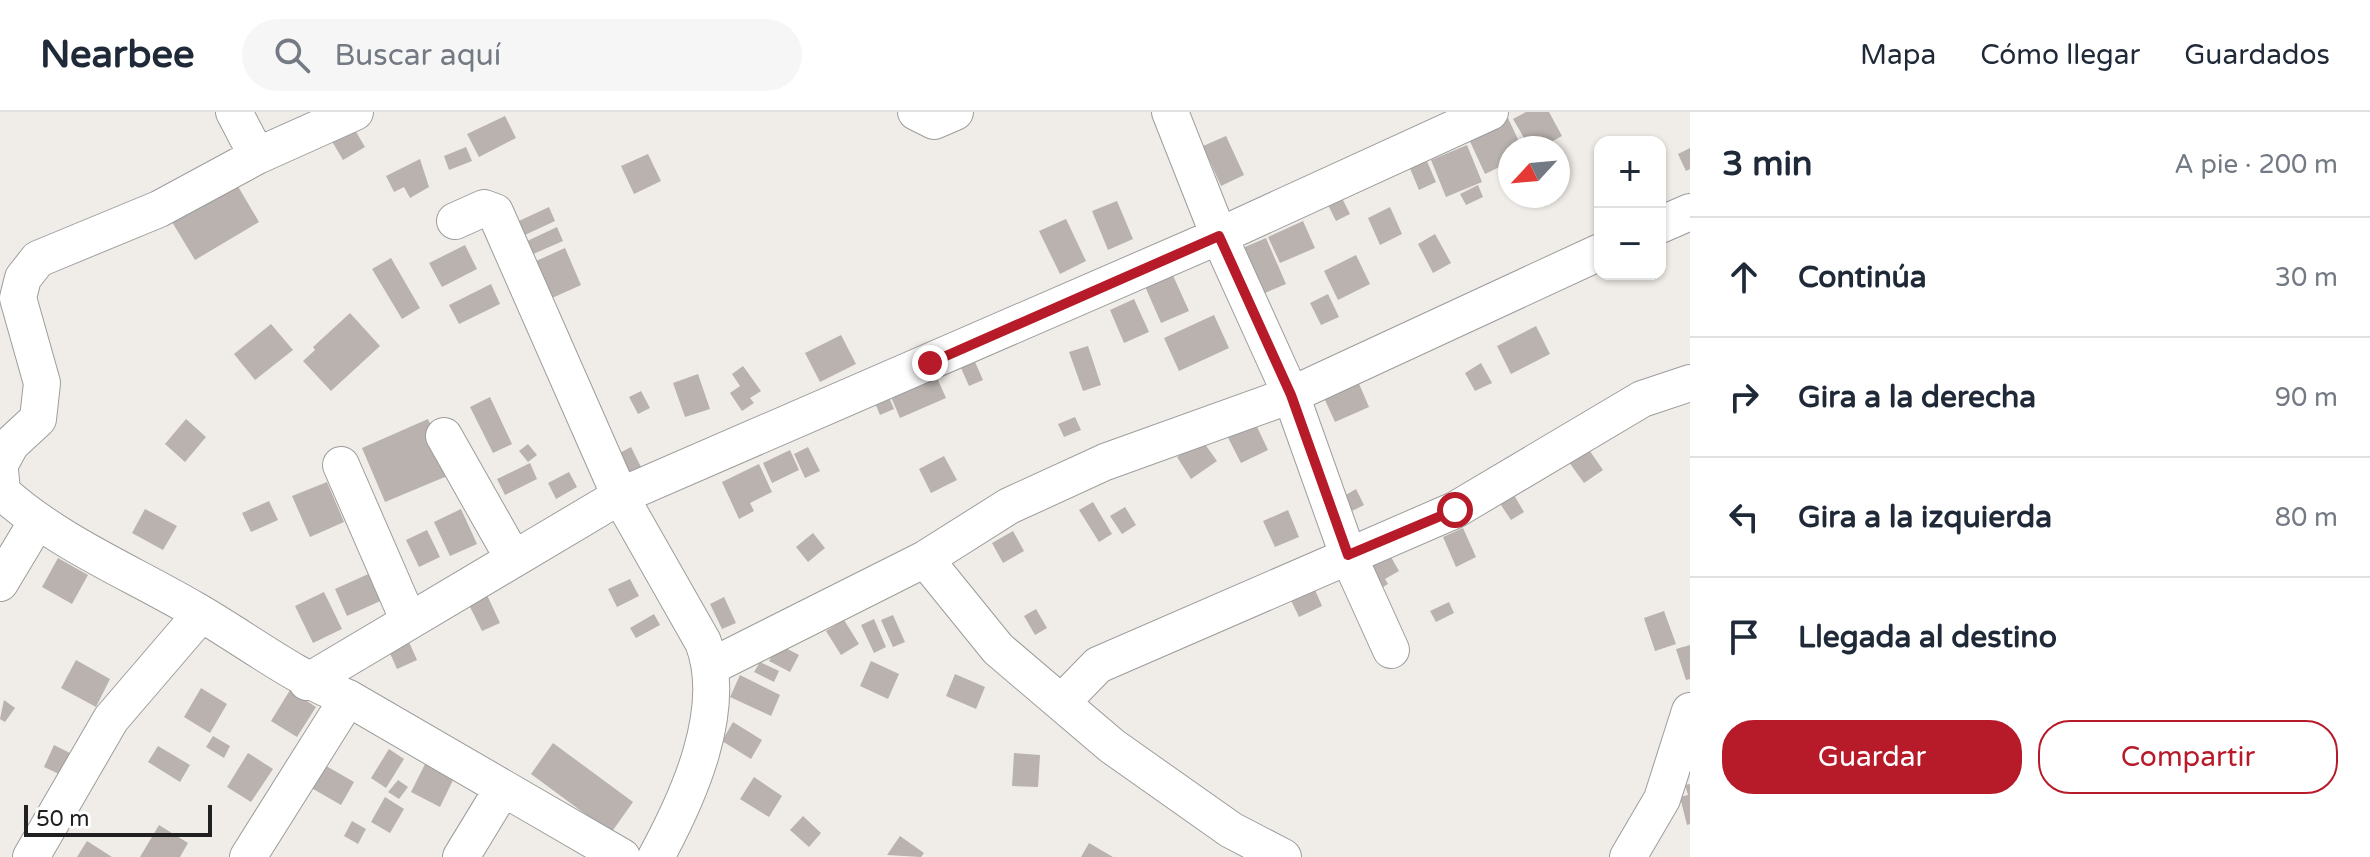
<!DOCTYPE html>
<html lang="es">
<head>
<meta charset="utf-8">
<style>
	:root { --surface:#fff; --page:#f6f6f7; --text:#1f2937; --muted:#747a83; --line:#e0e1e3; --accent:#b71a28 }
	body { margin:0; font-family:"Varela Round",sans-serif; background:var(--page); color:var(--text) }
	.controls { position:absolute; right:24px; top:24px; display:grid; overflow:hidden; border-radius:16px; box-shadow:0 2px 6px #0004 }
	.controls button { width:72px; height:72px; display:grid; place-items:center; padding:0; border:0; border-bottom:2px solid var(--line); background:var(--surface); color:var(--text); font:40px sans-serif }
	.compass { position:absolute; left:1498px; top:24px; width:72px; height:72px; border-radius:50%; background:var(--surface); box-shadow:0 2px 6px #0004; rotate:244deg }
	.scale { position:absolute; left:24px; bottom:20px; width:188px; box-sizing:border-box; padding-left:8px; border:4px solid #202020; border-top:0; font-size:22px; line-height:28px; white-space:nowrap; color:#202020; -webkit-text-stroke:6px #fff; paint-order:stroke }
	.stop { position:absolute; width:24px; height:24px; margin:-18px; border:6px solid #b71a28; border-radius:50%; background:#fff }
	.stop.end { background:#b71a28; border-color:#fff; box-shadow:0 2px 8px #0008 }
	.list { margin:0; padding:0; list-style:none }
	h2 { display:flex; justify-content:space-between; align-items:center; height:104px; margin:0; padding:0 32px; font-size:34px }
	h2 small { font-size:26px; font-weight:400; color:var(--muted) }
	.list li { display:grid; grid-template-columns:52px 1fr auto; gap:24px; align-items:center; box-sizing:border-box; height:120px; padding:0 32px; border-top:2px solid var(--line) }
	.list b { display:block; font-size:30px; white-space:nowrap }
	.list em { font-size:26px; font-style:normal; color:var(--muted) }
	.actions { display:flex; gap:16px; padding:24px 32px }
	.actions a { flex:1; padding:18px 0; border:2px solid var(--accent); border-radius:32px; text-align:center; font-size:28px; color:var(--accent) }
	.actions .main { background:var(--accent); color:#fff }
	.icon { flex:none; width:44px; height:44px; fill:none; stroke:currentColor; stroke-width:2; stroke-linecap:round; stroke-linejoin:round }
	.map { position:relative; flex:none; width:1690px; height:745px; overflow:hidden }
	header { display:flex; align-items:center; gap:48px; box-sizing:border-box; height:112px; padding:0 40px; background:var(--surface); border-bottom:2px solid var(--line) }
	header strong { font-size:38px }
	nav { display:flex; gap:44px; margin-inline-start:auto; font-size:28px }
	.search { width:560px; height:72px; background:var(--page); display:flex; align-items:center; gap:20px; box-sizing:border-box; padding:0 28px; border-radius:44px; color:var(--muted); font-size:30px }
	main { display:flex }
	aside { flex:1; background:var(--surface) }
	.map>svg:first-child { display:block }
	.building { fill:#b9b2ae }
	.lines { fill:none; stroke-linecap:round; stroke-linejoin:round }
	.minor-casing { stroke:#9d9d9d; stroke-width:38 }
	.minor { stroke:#fff; stroke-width:36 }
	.route { stroke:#b71a28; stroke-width:10 }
</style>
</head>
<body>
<header>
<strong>Nearbee</strong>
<div class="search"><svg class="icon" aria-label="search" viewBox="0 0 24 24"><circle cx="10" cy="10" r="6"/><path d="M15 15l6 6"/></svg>Buscar aquí</div>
<nav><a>Mapa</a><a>Cómo llegar</a><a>Guardados</a></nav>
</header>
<main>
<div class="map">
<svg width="1690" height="745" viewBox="0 0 1690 745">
	<rect width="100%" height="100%" fill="#f0ede8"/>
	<path class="building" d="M1526,0H1549L1562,24L1551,30L1554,36H1530L1513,7Z
		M505,4L516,26L479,45L467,22Z
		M1508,6L1522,36H1510V50L1485,62L1468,25Z
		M352,13L365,35L343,48L330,26Z
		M1226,24L1244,63L1221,74L1203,34Z
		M1467,33L1482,70L1446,85L1431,48Z
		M466,35L472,49L449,58L444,44Z
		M1690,36V57L1686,59L1678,42Z
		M648,42L661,69L634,82L621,54Z
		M420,47L429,75L410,86L404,75L394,80L386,64Z
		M1426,47L1436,70L1419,78L1409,54Z
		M236,71L259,110L195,148L172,110Z
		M1478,73L1483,85L1466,93L1460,82Z
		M1338,78L1350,102L1336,109L1324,85Z
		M1117,89L1133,127L1108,138L1092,99Z
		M549,95L555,109L512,129L506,115Z
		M1390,95L1402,122L1380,133L1368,106Z
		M1066,107L1086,149L1060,162L1039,119Z
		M1303,109L1315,136L1280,151L1268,125Z
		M557,115L563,129L531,143L525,130Z
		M1435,122L1451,151L1433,161L1418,132Z
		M1266,126L1286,172L1251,187L1231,141Z
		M465,133L477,157L442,175L429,151Z
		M565,136L581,173L541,191L525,154Z
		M1356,143L1370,172L1338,188L1324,159Z
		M391,146L420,196L402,207L372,157Z
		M1171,159L1189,199L1161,211L1144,172Z
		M491,172L500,192L459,212L449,193Z
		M1328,182L1339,205L1321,213L1310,191Z
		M1134,187L1149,220L1124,231L1110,198Z
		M350,201L380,234L331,279L303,249L315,238L313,235Z
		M1214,203L1229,236L1179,259L1164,226Z
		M271,212L293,238L255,268L234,242Z
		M1536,214L1550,242L1511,262L1497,234Z
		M841,223L856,252L820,270L805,241Z
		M1088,234L1101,273L1083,279L1069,240Z
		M975,250L983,268L969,274L961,256Z
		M1481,251L1492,271L1475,279L1465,261Z
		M743,254L761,279L750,286L754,291L742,299L730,281L740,274L732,262Z
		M934,259L946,286L900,306L888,278Z
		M1354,260L1369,295L1335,310L1319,275Z
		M698,262L710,297L685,305L673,271Z
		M886,278L894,297L880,303L872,284Z
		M641,279L650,296L638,302L629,285Z
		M490,285L512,332L493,341L470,295Z
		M1251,302L1268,338L1241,351L1223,316Z
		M1075,305L1081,318L1064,325L1058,312Z
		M186,307L206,325L185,350L165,332Z
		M428,307L452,362L385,390L362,336Z
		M1202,328L1217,349L1191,367L1177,345Z
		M528,332L537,343L528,350L519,339Z
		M1585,332L1603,358L1584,371L1566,346Z
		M631,335L644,361L628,368L616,343Z
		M808,335L820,359L805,366L794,342Z
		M790,338L799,358L772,371L763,351Z
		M944,344L957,368L931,381L919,357Z
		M530,351L537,367L505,383L497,367Z
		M759,352L772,380L750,391L754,399L739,407L722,370Z
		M569,360L577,375L556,387L548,371Z
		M327,370L344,410L310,425L292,384Z
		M1356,377L1364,393L1352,399L1344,384Z
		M1511,378L1524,400L1511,408L1497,387Z
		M269,389L278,408L251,420L242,401Z
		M1093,390L1112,422L1099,430L1079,398Z
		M1125,395L1136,413L1122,422L1110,404Z
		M145,397L177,414L163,438L132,421Z
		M461,397L477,432L450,444L434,410Z
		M1288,398L1299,425L1275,435L1263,409Z
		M1463,416L1476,445L1456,455L1443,425Z
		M427,418L440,445L419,455L406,428Z
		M1013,419L1024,439L1003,451L992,431Z
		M813,421L825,436L808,450L796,435Z
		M1387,438L1399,459L1385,467L1388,472L1370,483L1357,461Z
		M58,446L88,463L72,492L42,475Z
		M375,459L387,486L347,504L335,477Z
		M1309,464L1322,494L1299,505L1285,476Z
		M630,467L639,484L617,495L608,477Z
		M324,480L342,517L313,531L295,494Z
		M487,483L500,511L482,519L468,491Z
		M724,485L736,511L722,517L710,492Z
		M1449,490L1454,501L1436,510L1430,499Z
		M1036,497L1047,516L1035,523L1024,504Z
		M1664,499L1676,532L1655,539L1644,506Z
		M654,502L660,513L636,526L630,516Z
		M893,503L905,530L893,535L881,508Z
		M874,507L886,535L874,541L861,513Z
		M844,508L859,532L841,543L826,519Z
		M405,521L417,548L397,557L385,530Z
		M778,532L799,543L790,560L769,549Z
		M1690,533V567L1686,568L1676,537Z
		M76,548L110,567L96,595L61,576Z
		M871,549L899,562L888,587L860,574Z
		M760,550L779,559L774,570L754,560Z
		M955,562L985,575L976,597L946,584Z
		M740,563L780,583L771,604L730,585Z
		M201,576L227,592L210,621L184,605Z
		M290,578L316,595L297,625L271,609Z
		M4,588L15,596L5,610L0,607Z
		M733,610L762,628L751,647L722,629Z
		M213,624L230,634L224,646L206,635Z
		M553,631L633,690L611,721L531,662Z
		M54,633L72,642L61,663L44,655Z
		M158,634L190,653L180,670L148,650Z
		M389,637L404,647L386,676L371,666Z
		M248,641L273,657L251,690L227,675Z
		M1014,641L1040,643L1038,675L1012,674Z
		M428,646L457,660L440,695L411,680Z
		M321,651L354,670L341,693L308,674Z
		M754,665L782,684L769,705L740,687Z
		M398,668L408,675L399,687L388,680Z
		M1690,672V712L1687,713L1680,685L1688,683L1685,673Z
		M385,685L404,697L390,721L371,710Z
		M803,704L821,721L809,735L790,718Z
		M352,709L366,717L358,732L344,724Z
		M159,713L188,731L180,745H140Z
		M900,724L924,741L921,745L887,743Z
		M87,729L112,745H77Z
		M1089,731L1113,745H1081Z"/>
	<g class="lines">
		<g class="minor-casing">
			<path id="minor" d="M234,0L257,44
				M916,0L934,9L955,0
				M1170,0L1219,124L1291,283L1348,443L1391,538
				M455,109L484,96L495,100L620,384L703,530C729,597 688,686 656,745
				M1660,113L1690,100
				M444,324L513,446
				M0,352L11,332L38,307L42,271L18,186L23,166L38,147L159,97L257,44L355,0
				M341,353L408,507
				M0,358L2,380C57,430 130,460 195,498C247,528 292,564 348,586L622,745
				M925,447L998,537L1112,634L1231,718L1283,745
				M0,471L36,411
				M712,554L925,447L1009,394L1105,350L1291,283L1600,140
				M307,570L620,384L1219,124L1490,0
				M1062,590L1098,553L1455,398L1642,287L1690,271
				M31,745L111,607L201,502
				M248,745L348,586
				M461,745L503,676
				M1628,745L1662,687L1690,599"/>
		</g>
		<use href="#minor" class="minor"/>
	</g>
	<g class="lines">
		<path class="route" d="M930,251L1219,124L1291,283L1348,443L1455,398"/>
	</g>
</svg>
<div class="controls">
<button>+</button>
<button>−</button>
</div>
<svg class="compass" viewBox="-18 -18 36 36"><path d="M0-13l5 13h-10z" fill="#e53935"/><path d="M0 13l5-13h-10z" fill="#747a83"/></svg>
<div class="scale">50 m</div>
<div class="stop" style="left:1455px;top:398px"></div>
<div class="stop end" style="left:930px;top:251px"></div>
</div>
<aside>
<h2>3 min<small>A pie · 200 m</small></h2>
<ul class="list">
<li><svg class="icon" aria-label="ahead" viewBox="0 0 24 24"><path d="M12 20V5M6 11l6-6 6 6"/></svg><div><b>Continúa</b></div><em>30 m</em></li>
<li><svg class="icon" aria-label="right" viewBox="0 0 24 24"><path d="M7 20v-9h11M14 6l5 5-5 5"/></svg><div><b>Gira a la derecha</b></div><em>90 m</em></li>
<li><svg class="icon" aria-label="left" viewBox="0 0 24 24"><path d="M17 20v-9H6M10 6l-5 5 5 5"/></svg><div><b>Gira a la izquierda</b></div><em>80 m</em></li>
<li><svg class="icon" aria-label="arrive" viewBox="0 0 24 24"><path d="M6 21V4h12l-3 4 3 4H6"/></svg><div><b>Llegada al destino</b></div></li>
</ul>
<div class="actions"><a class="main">Guardar</a><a>Compartir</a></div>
</aside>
</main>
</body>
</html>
